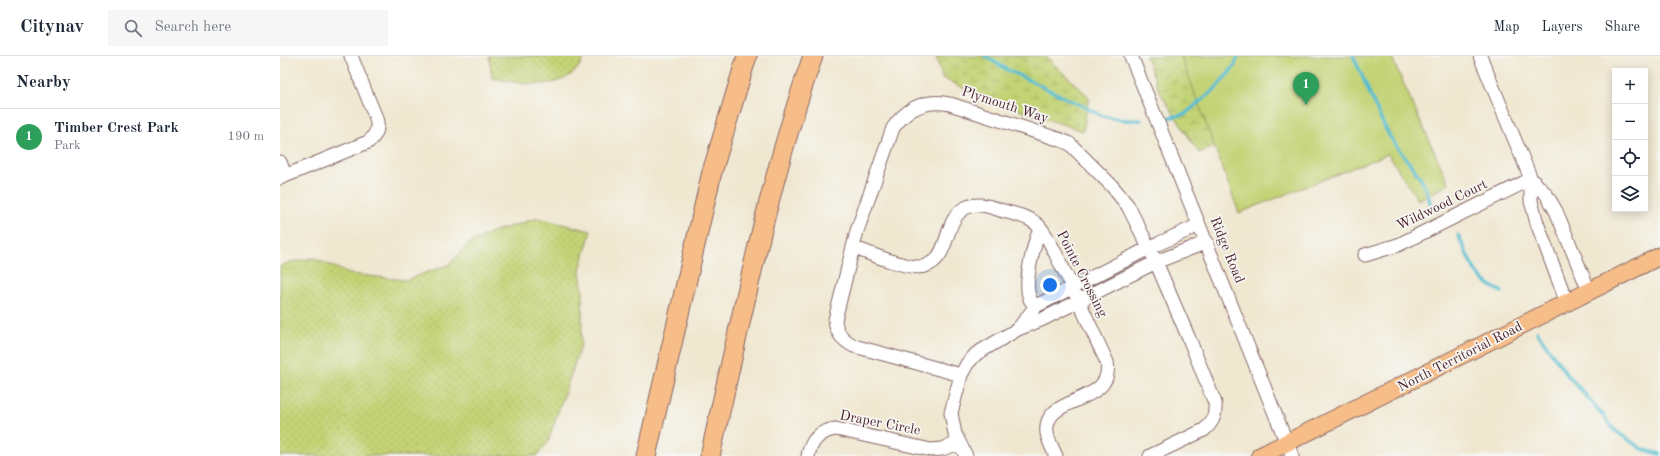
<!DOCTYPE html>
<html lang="en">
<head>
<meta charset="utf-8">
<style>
	:root { --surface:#fff; --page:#f6f6f7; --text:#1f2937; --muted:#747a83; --line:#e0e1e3; --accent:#b5179e }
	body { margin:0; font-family:"Old Standard TT",serif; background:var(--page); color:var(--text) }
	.controls { position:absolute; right:12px; top:12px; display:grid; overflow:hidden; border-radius:0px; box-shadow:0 2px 10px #0003 }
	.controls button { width:36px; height:36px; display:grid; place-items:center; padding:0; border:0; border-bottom:1px solid var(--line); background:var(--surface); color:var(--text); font:20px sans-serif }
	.you { position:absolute; left:770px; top:229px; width:14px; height:14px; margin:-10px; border:3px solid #fff; border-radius:50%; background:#1a73e8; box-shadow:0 0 0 6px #1a73e833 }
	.badge { display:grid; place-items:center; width:26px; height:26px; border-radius:50%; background:var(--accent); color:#fff; font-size:13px; font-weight:700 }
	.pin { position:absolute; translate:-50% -33px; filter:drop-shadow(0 1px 2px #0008) }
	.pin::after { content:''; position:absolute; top:21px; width:14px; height:12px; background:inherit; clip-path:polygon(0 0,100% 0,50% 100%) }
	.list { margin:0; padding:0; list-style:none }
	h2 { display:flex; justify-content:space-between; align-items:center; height:52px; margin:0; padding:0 16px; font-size:17px }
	h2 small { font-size:13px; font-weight:400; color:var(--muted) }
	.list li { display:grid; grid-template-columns:26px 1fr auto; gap:12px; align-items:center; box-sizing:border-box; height:56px; padding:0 16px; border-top:1px solid var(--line) }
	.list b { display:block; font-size:15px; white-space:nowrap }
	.list p { margin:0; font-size:13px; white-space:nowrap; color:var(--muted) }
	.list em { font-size:13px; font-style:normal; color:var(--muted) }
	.icon { flex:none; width:22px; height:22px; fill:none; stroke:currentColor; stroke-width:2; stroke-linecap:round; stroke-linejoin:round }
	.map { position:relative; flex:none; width:1380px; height:400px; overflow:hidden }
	header { display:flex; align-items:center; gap:24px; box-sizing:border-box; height:56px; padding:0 20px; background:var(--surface); border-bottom:1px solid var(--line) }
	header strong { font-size:19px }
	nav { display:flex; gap:22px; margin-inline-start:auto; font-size:14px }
	.search { width:280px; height:36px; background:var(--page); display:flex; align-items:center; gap:10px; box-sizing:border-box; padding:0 14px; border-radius:0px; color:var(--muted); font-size:15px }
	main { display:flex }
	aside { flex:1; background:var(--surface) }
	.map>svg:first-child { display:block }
	.grass { fill:url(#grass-dots); stroke:#867950 }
	.wetland { fill:url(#wetland-marsh); stroke:#867950 }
	.green { fill:#c3d375; stroke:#867950 }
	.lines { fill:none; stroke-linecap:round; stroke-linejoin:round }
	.stream { stroke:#54bdd0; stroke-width:3.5 }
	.minor-casing { stroke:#846565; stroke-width:15 }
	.major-casing { stroke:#846565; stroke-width:19 }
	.highway-casing { stroke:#846565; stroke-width:21 }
	.minor { stroke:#fff; stroke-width:13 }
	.major { stroke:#f7bd88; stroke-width:17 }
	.highway { stroke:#f7bd88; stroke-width:19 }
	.labels { text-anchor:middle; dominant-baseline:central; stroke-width:3.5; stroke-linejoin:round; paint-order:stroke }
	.street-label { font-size:14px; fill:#4a1f2b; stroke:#f6f6f2 }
</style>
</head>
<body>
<header>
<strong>Citynav</strong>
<div class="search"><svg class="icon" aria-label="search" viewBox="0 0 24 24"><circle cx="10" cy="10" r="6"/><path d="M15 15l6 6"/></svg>Search here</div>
<nav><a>Map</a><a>Layers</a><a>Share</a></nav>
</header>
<main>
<aside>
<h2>Nearby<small></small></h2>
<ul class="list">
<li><span class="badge" style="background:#2e9e5b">1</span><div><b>Timber Crest Park</b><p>Park</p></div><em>190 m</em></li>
</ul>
</aside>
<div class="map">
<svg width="1380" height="400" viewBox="0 0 1380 400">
	<defs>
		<pattern id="grass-dots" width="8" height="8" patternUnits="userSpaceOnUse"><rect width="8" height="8" fill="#c3d375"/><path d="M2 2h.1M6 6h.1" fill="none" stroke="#a9b565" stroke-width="1.8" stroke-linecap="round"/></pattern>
		<pattern id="wetland-marsh" width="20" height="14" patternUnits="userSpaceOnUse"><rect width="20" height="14" fill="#c3d375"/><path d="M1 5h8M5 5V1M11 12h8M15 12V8" fill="none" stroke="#a9b565"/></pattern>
	</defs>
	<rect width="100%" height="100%" fill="#f6f6f2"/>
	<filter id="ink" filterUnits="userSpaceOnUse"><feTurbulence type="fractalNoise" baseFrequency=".025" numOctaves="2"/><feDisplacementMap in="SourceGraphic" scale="8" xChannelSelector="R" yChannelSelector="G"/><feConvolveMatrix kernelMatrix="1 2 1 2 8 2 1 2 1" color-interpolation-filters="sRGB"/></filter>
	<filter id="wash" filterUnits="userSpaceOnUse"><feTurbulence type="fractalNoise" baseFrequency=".012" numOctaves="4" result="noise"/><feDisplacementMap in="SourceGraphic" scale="16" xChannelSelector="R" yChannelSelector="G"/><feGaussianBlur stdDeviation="0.9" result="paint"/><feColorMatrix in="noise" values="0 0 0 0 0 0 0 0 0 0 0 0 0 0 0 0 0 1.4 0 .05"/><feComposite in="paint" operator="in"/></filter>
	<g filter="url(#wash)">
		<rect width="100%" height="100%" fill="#f0e7d0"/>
		<path class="grass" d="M209,0H306C301,5 299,13 293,17C272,35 237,27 212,22Z
			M258,162L311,175L300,214L303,237L301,289L268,386L257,400H0V210L10,206L34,202L70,218L126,224L170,208L189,187L212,176Z"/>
		<path class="wetland" d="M656,0H765L809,41L803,75L712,45L662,22Z
			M866,0H1004L967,78L919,97L879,35Z"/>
		<path class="green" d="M901,0H1111L1169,128L1138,144L1108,98L959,157Z"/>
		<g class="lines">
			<path class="stream" d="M705,0L726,13L823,60L843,64H861
				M1073,0C1086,26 1095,54 1109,79C1123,103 1145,119 1150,147
				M887,62L905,58L935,33L954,11L958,0
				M1178,179C1191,205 1192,222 1222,236
				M1257,276L1285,316L1323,359L1334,374L1362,393L1380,398"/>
		</g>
	</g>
	<g filter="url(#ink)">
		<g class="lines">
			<g class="minor-casing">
				<path id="minor" d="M851,0L1012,400
					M1200,0L1251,123L1266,138L1276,155L1309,235
					M0,106L5,119
					M0,122L88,86C96,80 99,72 96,62L71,0
					M1251,123V145L1257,167L1287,247
					M573,191C588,197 631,215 645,210C672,201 662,165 685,152C696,146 709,150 720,154C733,158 749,160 759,170C768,180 774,195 780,207C797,239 811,273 827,306C835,351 762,337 767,377C768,385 773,393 776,400
					M1085,199L1118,189L1251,123
					M756,250C754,248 751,246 750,243C743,227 754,188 760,172
					M738,273L756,250L869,192L919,169
					M681,319L574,290C563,284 556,277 555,264L577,175L613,72C627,52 646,43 670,48L781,84L790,88L832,130L848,150L876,206L910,285L935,347C936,359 933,366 924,374L870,400
					M528,400C531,384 540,375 556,373L651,394L662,393L679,387
					M686,400L675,378L671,357L681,319L687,308L696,298L738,273L761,264L876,206L927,186"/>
			</g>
			<g class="major-casing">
				<path id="major" d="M980,400L1380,200"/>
			</g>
			<g class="highway-casing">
				<path id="highway" d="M366,400L432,116L467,0
					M430,400C461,266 487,130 533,0"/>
			</g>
			<use href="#minor" class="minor"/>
			<use href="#major" class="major"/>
			<use href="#highway" class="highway"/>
		</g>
	</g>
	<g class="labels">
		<g class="street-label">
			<text transform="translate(725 49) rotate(18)">Plymouth Way</text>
			<text transform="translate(1162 149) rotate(-26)">Wildwood Court</text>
			<text transform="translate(947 194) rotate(68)">Ridge Road</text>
			<text transform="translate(802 218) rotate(63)">Pointe Crossing</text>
			<text transform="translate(1180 301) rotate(-27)">North Territorial Road</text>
			<text transform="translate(600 367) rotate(11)">Draper Circle</text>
		</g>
	</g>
</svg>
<div class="controls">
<button>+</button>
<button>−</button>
<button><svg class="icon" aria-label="locate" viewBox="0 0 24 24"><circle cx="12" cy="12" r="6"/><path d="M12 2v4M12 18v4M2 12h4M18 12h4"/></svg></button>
<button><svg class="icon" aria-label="layers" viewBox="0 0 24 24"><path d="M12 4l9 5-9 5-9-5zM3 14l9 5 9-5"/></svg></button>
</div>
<div class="you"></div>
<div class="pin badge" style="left:1026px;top:49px;background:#2e9e5b">1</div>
</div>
</main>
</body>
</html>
